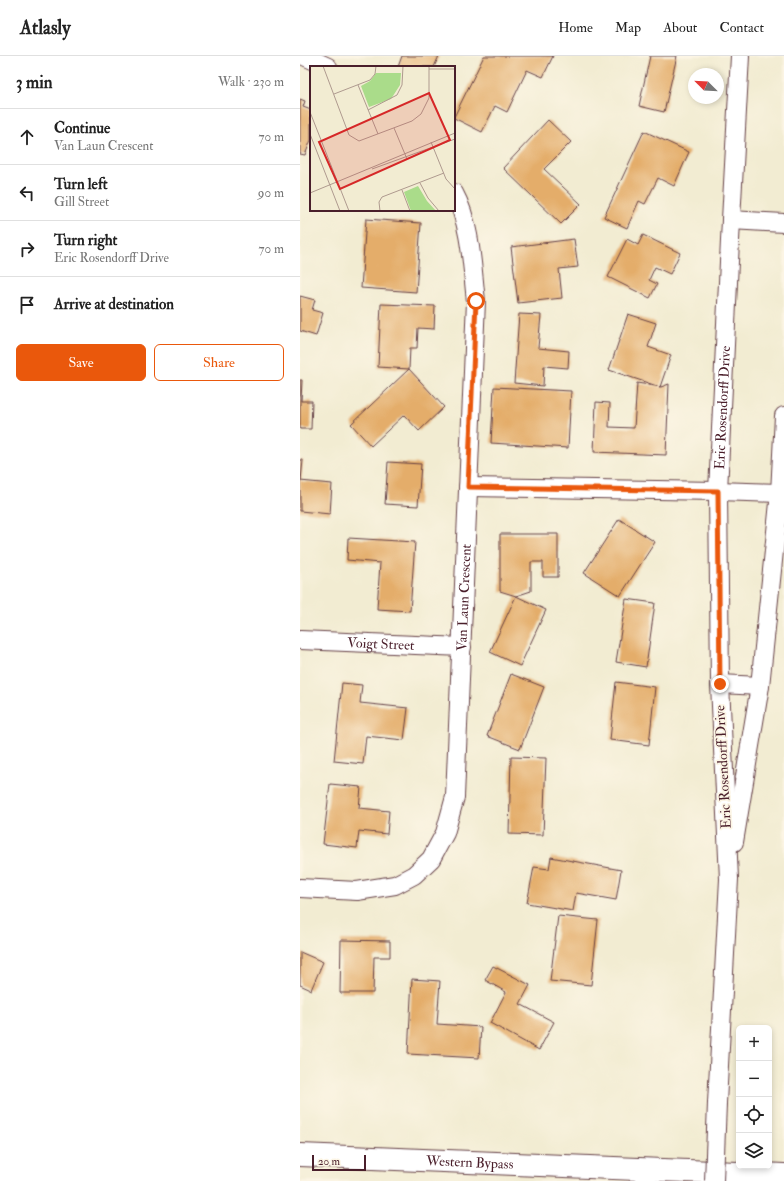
<!DOCTYPE html>
<html lang="en">
<head>
<meta charset="utf-8">
<style>
	:root { --surface:#fff; --page:#f6f6f6; --text:#222; --muted:#767676; --line:#e0e0e0; --accent:#ea580c }
	body { margin:0; font-family:"IM FELL Double Pica",serif; background:var(--page); color:var(--text) }
	.controls { position:absolute; right:12px; bottom:12px; display:grid; overflow:hidden; border-radius:6px; box-shadow:0 2px 6px #0003 }
	.controls button { width:36px; height:36px; display:grid; place-items:center; padding:0; border:0; border-bottom:1px solid var(--line); background:var(--surface); color:var(--text); font:20px sans-serif }
	.compass { position:absolute; left:388px; top:12px; width:36px; height:36px; border-radius:50%; background:var(--surface); box-shadow:0 2px 6px #0003; rotate:294deg }
	.scale { position:absolute; left:12px; bottom:10px; width:54px; box-sizing:border-box; padding-left:4px; border:2px solid #4a1f2b; border-top:0; font-size:11px; line-height:14px; white-space:nowrap; color:#4a1f2b; -webkit-text-stroke:3px #fcf5e5; paint-order:stroke }
	.stop { position:absolute; width:12px; height:12px; margin:-9px; border:3px solid #ea580c; border-radius:50%; background:#fff }
	.stop.end { background:#ea580c; border-color:#fff; box-shadow:0 1px 4px #0008 }
	.list { margin:0; padding:0; list-style:none }
	h2 { display:flex; justify-content:space-between; align-items:center; height:52px; margin:0; padding:0 16px; font-size:17px }
	h2 small { font-size:13px; font-weight:400; color:var(--muted) }
	.list li { display:grid; grid-template-columns:26px 1fr auto; gap:12px; align-items:center; box-sizing:border-box; height:56px; padding:0 16px; border-top:1px solid var(--line) }
	.list b { display:block; font-size:15px; white-space:nowrap }
	.list p { margin:0; font-size:13px; white-space:nowrap; color:var(--muted) }
	.list em { font-size:13px; font-style:normal; color:var(--muted) }
	.actions { display:flex; gap:8px; padding:12px 16px }
	.actions a { flex:1; padding:9px 0; border:1px solid var(--accent); border-radius:6px; text-align:center; font-size:14px; color:var(--accent) }
	.actions .main { background:var(--accent); color:#fff }
	.icon { flex:none; width:22px; height:22px; fill:none; stroke:currentColor; stroke-width:2; stroke-linecap:round; stroke-linejoin:round }
	.map { position:relative; flex:none; width:484px; height:1125px; overflow:hidden }
	header { display:flex; align-items:center; gap:24px; box-sizing:border-box; height:56px; padding:0 20px; background:var(--surface); border-bottom:1px solid var(--line) }
	header strong { font-size:19px }
	nav { display:flex; gap:22px; margin-inline-start:auto; font-size:14px }
	main { display:flex }
	aside { flex:1; background:var(--surface) }
	.map>svg:first-child { display:block }
	.building { fill:#e4ad6a }
	.lines { fill:none; stroke-linecap:round; stroke-linejoin:round }
	.minor-casing { stroke:#633e44; stroke-width:20 }
	.highway-casing { stroke:#633e44; stroke-width:24 }
	.minor { stroke:#fff; stroke-width:18 }
	.highway { stroke:#fff; stroke-width:22 }
	.minor-bridge-casing { stroke:#633e44; stroke-width:20; stroke-linecap:butt }
	.minor-bridge { stroke:#fff; stroke-width:18 }
	.route { stroke:#ea580c; stroke-width:5 }
	.labels { text-anchor:middle; dominant-baseline:central; stroke-width:3.5; stroke-linejoin:round; paint-order:stroke }
	.street-label { font-size:14px; fill:#4a1f2b; stroke:#fcf5e5 }
	.inset-road { fill:none; stroke:#af9a8f; stroke-width:1 }
	.view { fill:#d62828; fill-opacity:0.15; stroke:#d62828; stroke-width:2 }
	.inset-edge { fill:none; stroke:#4a1f2b; stroke-width:2 }
</style>
</head>
<body>
<header>
<strong>Atlasly</strong>
<nav><a>Home</a><a>Map</a><a>About</a><a>Contact</a></nav>
</header>
<main>
<aside>
<h2>3 min<small>Walk · 230 m</small></h2>
<ul class="list">
<li><svg class="icon" aria-label="ahead" viewBox="0 0 24 24"><path d="M12 20V5M6 11l6-6 6 6"/></svg><div><b>Continue</b><p>Van Laun Crescent</p></div><em>70 m</em></li>
<li><svg class="icon" aria-label="left" viewBox="0 0 24 24"><path d="M17 20v-9H6M10 6l-5 5 5 5"/></svg><div><b>Turn left</b><p>Gill Street</p></div><em>90 m</em></li>
<li><svg class="icon" aria-label="right" viewBox="0 0 24 24"><path d="M7 20v-9h11M14 6l5 5-5 5"/></svg><div><b>Turn right</b><p>Eric Rosendorff Drive</p></div><em>70 m</em></li>
<li><svg class="icon" aria-label="arrive" viewBox="0 0 24 24"><path d="M6 21V4h12l-3 4 3 4H6"/></svg><div><b>Arrive at destination</b></div></li>
</ul>
<div class="actions"><a class="main">Save</a><a>Share</a></div>
</aside>
<div class="map">
<svg width="484" height="1125" viewBox="0 0 484 1125">
	<rect width="100%" height="100%" fill="#fcf5e5"/>
	<filter id="ink" filterUnits="userSpaceOnUse"><feTurbulence type="fractalNoise" baseFrequency=".025" numOctaves="2"/><feDisplacementMap in="SourceGraphic" scale="8" xChannelSelector="R" yChannelSelector="G"/><feConvolveMatrix kernelMatrix="1 2 1 2 8 2 1 2 1" color-interpolation-filters="sRGB"/></filter>
	<filter id="wash" filterUnits="userSpaceOnUse"><feTurbulence type="fractalNoise" baseFrequency=".012" numOctaves="4" result="noise"/><feDisplacementMap in="SourceGraphic" scale="16" xChannelSelector="R" yChannelSelector="G"/><feGaussianBlur stdDeviation="0.9" result="paint"/><feColorMatrix in="noise" values="0 0 0 0 0 0 0 0 0 0 0 0 0 0 0 0 0 1.4 0 .05"/><feComposite in="paint" operator="in"/></filter>
	<g filter="url(#wash)">
		<rect width="100%" height="100%" fill="#f2ecd2"/>
		<g id="blocks">
			<path class="building" d="M102,0H139L134,11H98Z
				M184,0H253L243,21L227,14L207,56L195,50L182,76L154,62V61Z
				M350,0H377L364,56L339,50Z
				M0,43L5,45L3,51L11,54V84L5,99L0,98Z
				M248,64L271,86L244,113L281,148L261,168L203,112Z
				M344,75L389,96L374,130L358,122L345,148L339,145L327,172L304,161Z
				M66,163L121,167L116,236L61,232Z
				M343,179L380,197L370,218L355,211L349,224L357,228L350,242L308,221L327,183L338,189Z
				M274,183L278,211L259,213L262,242L218,247L211,191Z
				M0,240L15,244L12,254L23,257L16,280L0,275Z
				M81,248L135,250L134,273L118,272L117,292H110L109,313L78,311Z
				M219,258L241,259L238,292L269,295L268,312L244,310L243,330L214,327Z
				M328,258L356,267L348,291L371,299L360,331L309,314Z
				M109,313L144,351L119,375L104,359L71,390L51,368Z
				M0,324H2L1,345H12L11,373H0Z
				M337,327L361,331L369,328L366,399L294,396L296,346L310,347L309,371L334,372Z
				M194,331L271,335L268,392L191,387Z
				M0,404H3L1,425H0Z
				M88,406L121,408L118,450L85,448Z
				M0,425L32,428L30,458L0,455Z
				M319,463L355,486L320,540L284,517Z
				M200,478H258V521H243V506H231V535L216,540L200,535Z
				M48,482L115,486L110,555L77,553L80,507L47,504Z
				M216,540L246,554L220,610L190,596Z
				M326,543L355,547L346,611L316,606Z
				M211,618L244,631L220,693L187,680Z
				M316,626L355,631L349,689L310,684Z
				M42,627L62,629L60,647L108,652L104,684L66,680L63,708L34,705Z
				M211,701L246,702L243,779L209,778Z
				M30,728L61,731L59,752L89,755L87,778L59,775L57,792L23,788Z
				M251,801L321,814L316,844L276,837L273,855L227,847L234,811L249,813Z
				M258,860L298,864L291,929L250,925Z
				M41,884L90,885V901H74L73,937H40Z
				M0,896L23,906L11,934L0,929Z
				M193,910L230,929L220,948L254,966L239,994L190,967L206,936L185,924Z
				M112,923L140,925L137,968L181,971L179,1002L108,998Z"/>
		</g>
	</g>
	<g filter="url(#ink)">
		<use href="#blocks" fill-opacity="0" stroke="#633e44" stroke-width="1"/>
		<g class="lines">
			<g class="minor-casing">
				<g id="minor">
					<path d="M4,0L28,11"/>
					<path d="M431,164L484,167"/>
					<path d="M168,431L418,435L480,437"/>
					<path id="s1" d="M0,584L162,591"/>
					<path d="M420,628L460,630"/>
					<path d="M434,786L460,630L480,437L484,360"/>
					<path id="s2" d="M0,832L57,835L95,829L114,819L131,803L145,777L155,741L176,245C172,211 171,168 154,137"/>
					<path id="s3" d="M417,1047L429,823L420,628L418,435L431,164L440,0"/>
				</g>
			</g>
			<g class="highway-casing">
				<g id="highway">
					<path id="s4" d="M0,1099L484,1119"/>
				</g>
			</g>
			<use href="#minor" class="minor"/>
			<use href="#highway" class="highway"/>
			<g class="minor-bridge-casing">
				<path id="minor-bridge" d="M414,1125L417,1047"/>
			</g>
			<use href="#minor-bridge" class="minor-bridge"/>
		</g>
	</g>
	<g class="lines" filter="url(#ink)">
		<path class="route" d="M176,245L168,431L418,435L420,628"/>
	</g>
	<g class="labels">
		<g class="street-label">
			<text stroke="none"><textPath href="#s3" startOffset="696">Eric Rosendorff Drive</textPath></text>
			<text stroke="none"><textPath href="#s2" startOffset="407">Van Laun Crescent</textPath></text>
			<text stroke="none"><textPath href="#s1" startOffset="81">Voigt Street</textPath></text>
			<text transform="translate(423 711) rotate(-93)">Eric Rosendorff Drive</text>
			<text stroke="none"><textPath href="#s4" startOffset="170">Western Bypass</textPath></text>
		</g>
	</g>
	<g transform="translate(10 10)">
		<rect width="145" height="145" fill="#f2ecd2"/>
		<path d="M66,7H91L90,19L81,33L59,41L51,20L60,15ZM108,120L117,135L126,145H101L94,126Z" fill="#aadc8a"/>
		<path class="inset-road" d="M13,0L39,69L49,75L102,55L111,48L119,32V0M119,3H145M48,19L68,68M24,28L60,14L65,8L66,0M58,44L87,29L92,19L93,0M0,46L39,145M84,62L97,93M0,68L30,145M121,76L136,113L145,123M62,103L145,73M110,117L118,132L129,145M92,124L100,145M0,127L145,67M70,145L69,136L72,131L134,107"/>
		<path class="view" d="M119,27L140,74L30,123L9,76Z"/>
		<rect width="145" height="145" class="inset-edge"/>
	</g>
</svg>
<div class="controls">
<button>+</button>
<button>−</button>
<button><svg class="icon" aria-label="locate" viewBox="0 0 24 24"><circle cx="12" cy="12" r="6"/><path d="M12 2v4M12 18v4M2 12h4M18 12h4"/></svg></button>
<button><svg class="icon" aria-label="layers" viewBox="0 0 24 24"><path d="M12 4l9 5-9 5-9-5zM3 14l9 5 9-5"/></svg></button>
</div>
<svg class="compass" viewBox="-18 -18 36 36"><path d="M0-13l5 13h-10z" fill="#e53935"/><path d="M0 13l5-13h-10z" fill="#767676"/></svg>
<div class="scale">20 m</div>
<div class="stop" style="left:176px;top:245px"></div>
<div class="stop end" style="left:420px;top:628px"></div>
</div>
</main>
</body>
</html>
